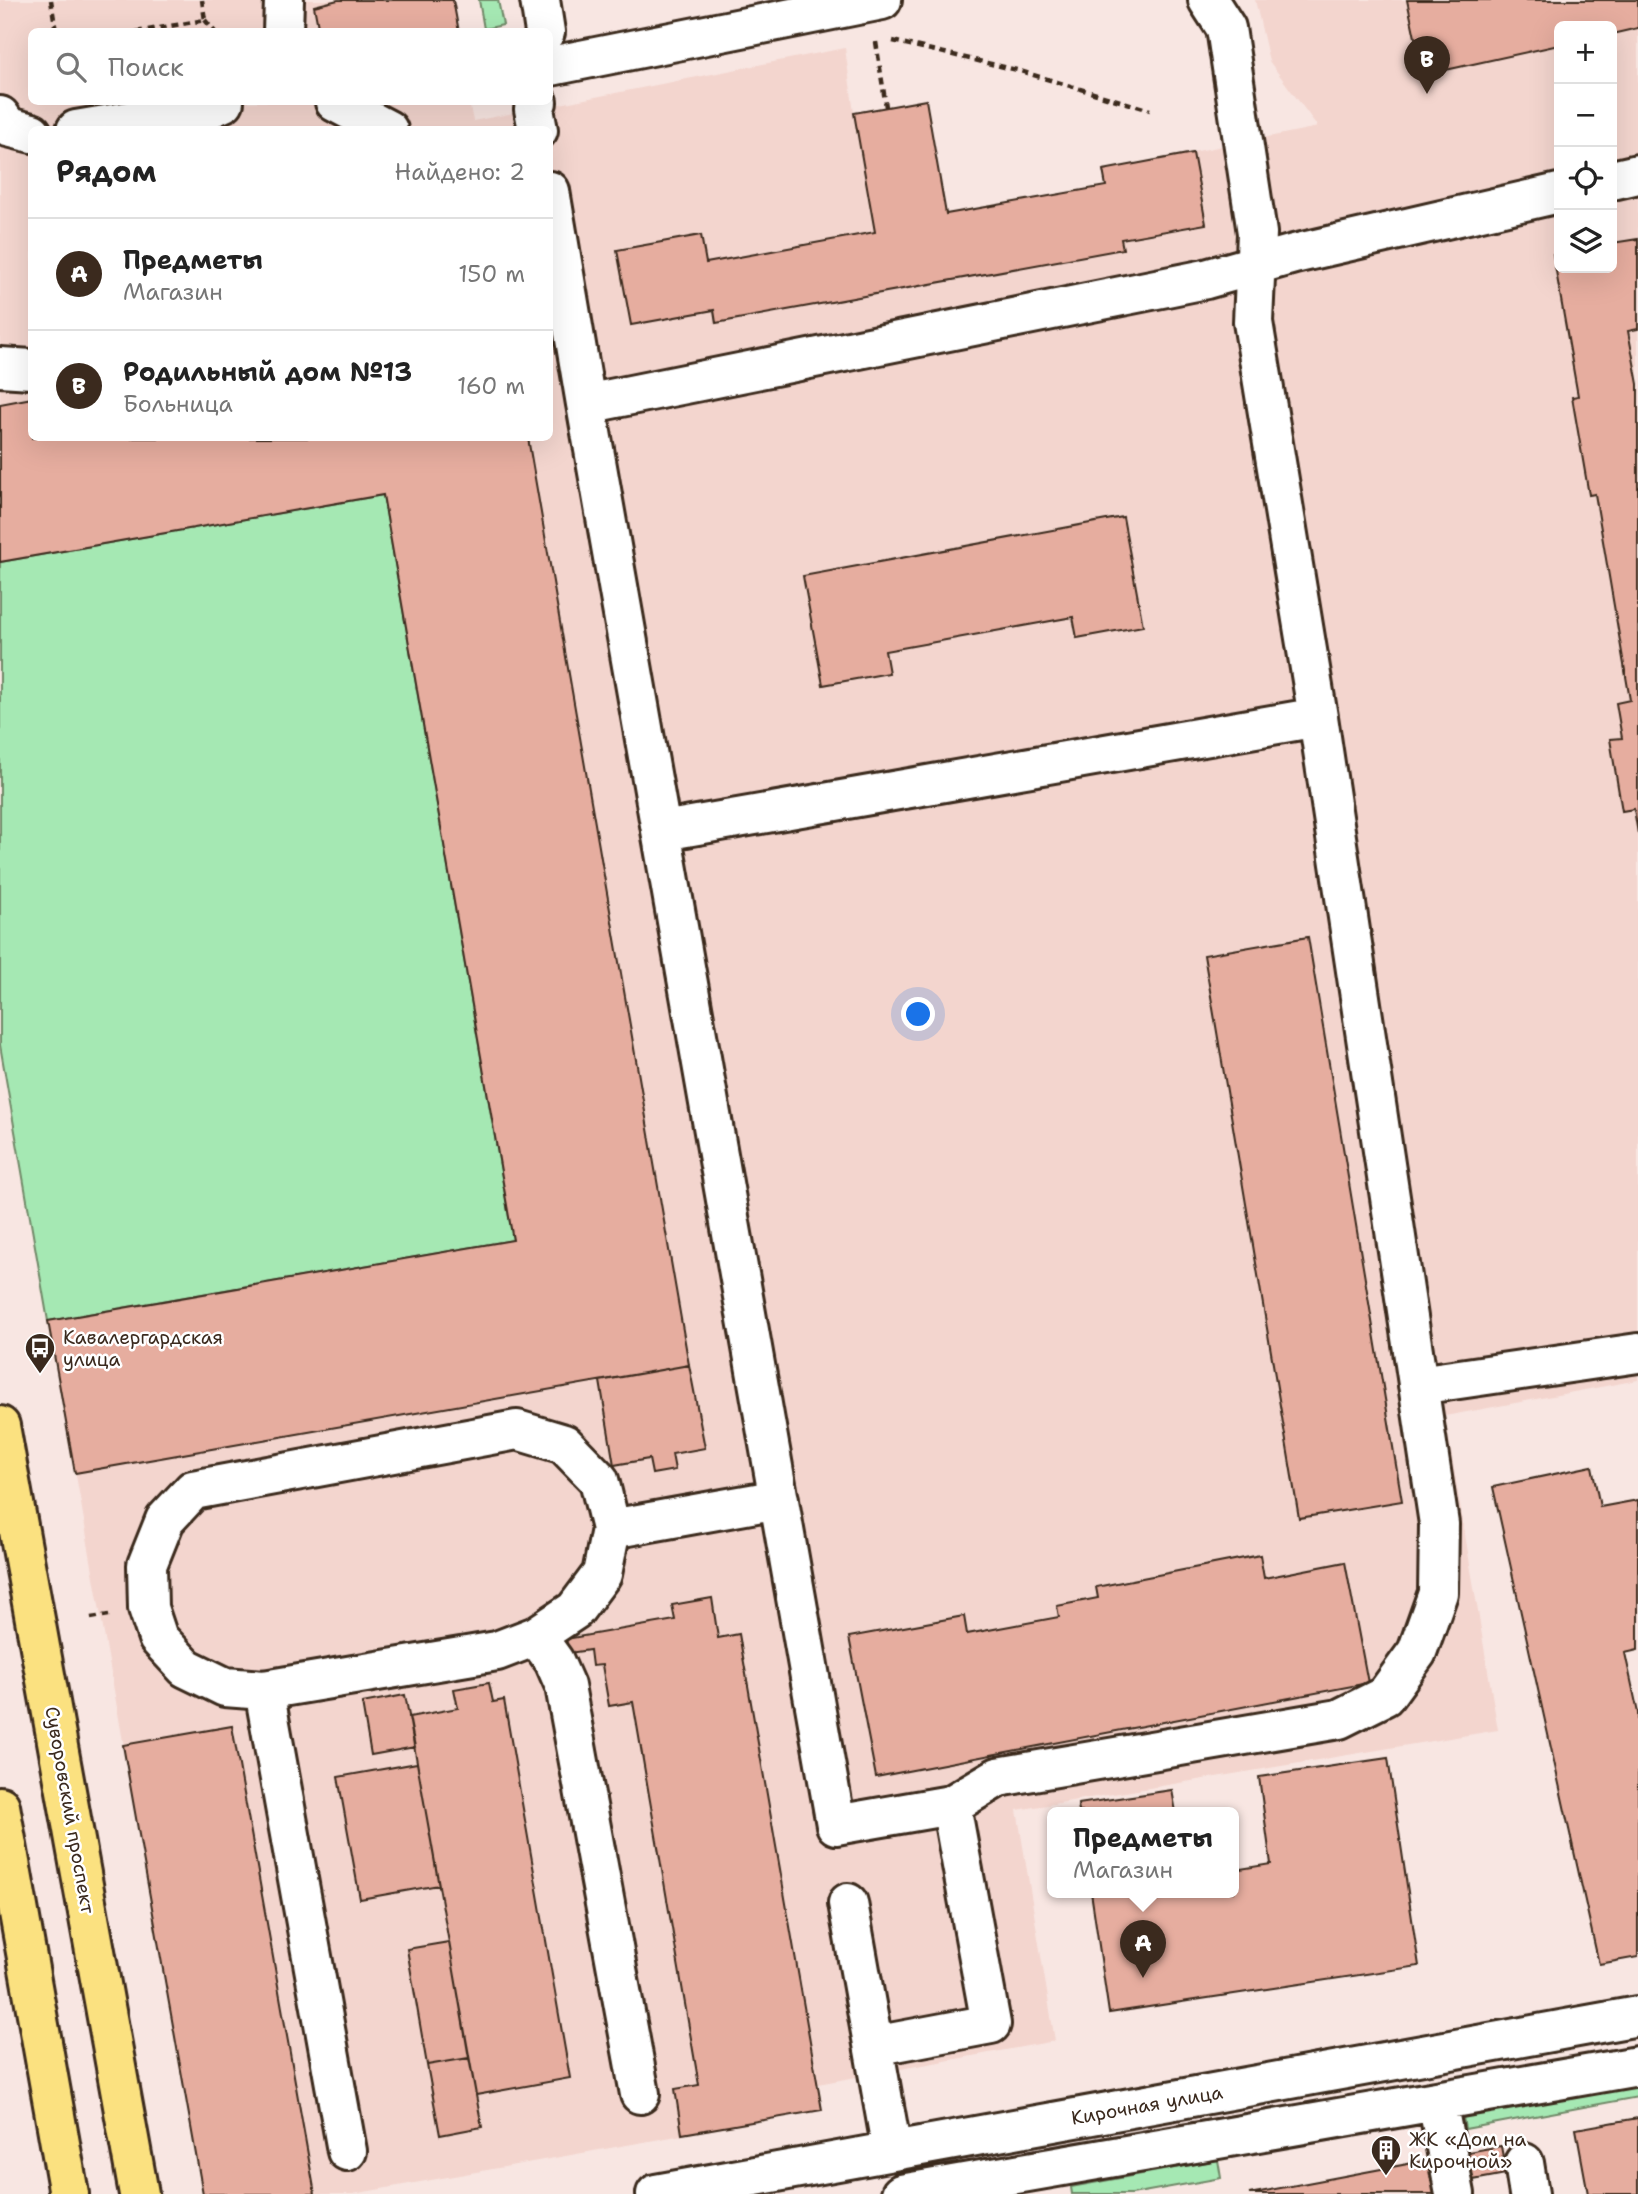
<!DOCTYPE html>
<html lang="ru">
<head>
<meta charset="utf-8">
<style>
	:root { --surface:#fff; --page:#f2f2f2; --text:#222; --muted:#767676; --line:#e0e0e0; --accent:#3b2a1e }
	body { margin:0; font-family:"Shantell Sans",sans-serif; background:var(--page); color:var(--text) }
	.controls { position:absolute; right:21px; top:21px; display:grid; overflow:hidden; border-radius:10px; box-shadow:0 7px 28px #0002 }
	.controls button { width:63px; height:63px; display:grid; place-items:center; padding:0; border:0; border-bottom:2px solid var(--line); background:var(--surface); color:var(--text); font:35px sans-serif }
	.you { position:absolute; left:919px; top:1015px; width:24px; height:24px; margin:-18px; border:5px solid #fff; border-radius:50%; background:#1a73e8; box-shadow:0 0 0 10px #1a73e833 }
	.badge { display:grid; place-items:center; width:46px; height:46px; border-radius:50%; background:var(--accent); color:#fff; font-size:23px; font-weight:700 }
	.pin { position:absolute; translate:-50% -58px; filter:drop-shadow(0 2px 4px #0008) }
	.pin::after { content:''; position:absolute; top:37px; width:24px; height:21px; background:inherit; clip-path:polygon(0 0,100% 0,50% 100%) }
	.popup { position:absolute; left:1047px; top:1807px; width:192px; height:91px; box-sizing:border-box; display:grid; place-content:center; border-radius:10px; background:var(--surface); filter:drop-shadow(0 2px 5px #0005); font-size:23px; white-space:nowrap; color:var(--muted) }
	.popup b { font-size:26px; color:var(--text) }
	.popup::after { content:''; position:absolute; left:50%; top:100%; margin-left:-14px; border:14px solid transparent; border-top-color:var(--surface) }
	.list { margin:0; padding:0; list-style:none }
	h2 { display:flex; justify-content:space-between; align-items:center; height:91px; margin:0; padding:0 28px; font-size:30px }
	h2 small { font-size:23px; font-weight:400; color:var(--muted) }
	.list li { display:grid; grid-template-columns:46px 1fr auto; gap:21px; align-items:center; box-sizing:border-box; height:112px; padding:0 28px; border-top:2px solid var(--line) }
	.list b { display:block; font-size:26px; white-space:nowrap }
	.list p { margin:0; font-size:23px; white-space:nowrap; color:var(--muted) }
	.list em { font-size:23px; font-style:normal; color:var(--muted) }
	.icon { flex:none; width:38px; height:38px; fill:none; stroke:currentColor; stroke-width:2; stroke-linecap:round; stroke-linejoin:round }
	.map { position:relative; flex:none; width:1638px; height:2194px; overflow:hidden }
	.search { position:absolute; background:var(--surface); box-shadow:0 7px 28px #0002; left:28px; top:28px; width:525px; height:77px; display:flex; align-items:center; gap:18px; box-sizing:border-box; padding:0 24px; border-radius:10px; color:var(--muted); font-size:26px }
	.panel { position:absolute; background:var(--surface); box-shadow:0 7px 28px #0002; left:28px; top:126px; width:525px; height:315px; border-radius:10px }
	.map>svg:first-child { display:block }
	.built { fill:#f3d5ce; fill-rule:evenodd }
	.green { fill:#a5e8b3; stroke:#708968; stroke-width:2 }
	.building { fill:#e6ad9f; stroke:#3b2a1e; stroke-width:2 }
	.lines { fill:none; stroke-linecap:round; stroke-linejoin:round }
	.minor-casing { stroke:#3b2a1e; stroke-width:44 }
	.major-casing { stroke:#3b2a1e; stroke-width:44 }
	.path { stroke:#3b2a1e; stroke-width:4.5; stroke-dasharray:7 5; stroke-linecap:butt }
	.minor { stroke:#fff; stroke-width:38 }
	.major { stroke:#fbe180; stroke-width:38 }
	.labels { text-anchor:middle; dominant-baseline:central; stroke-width:5; stroke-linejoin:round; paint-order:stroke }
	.poi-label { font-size:19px; fill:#3b2a1e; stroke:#fff; text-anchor:start }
	.street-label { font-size:19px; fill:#3b2a1e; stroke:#fff }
</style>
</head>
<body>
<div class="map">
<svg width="1638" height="2194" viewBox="0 0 1638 2194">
	<rect width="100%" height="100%" fill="#f8e6e2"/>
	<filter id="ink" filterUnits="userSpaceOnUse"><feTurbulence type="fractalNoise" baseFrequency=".0143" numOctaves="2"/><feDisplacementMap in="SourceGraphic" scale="14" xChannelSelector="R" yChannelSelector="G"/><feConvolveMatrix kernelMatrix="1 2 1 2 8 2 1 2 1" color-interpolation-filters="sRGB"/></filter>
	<g filter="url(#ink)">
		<path class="built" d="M0,0H453L459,31L32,32V102H469L473,121L845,48L854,113L926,100L946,214L1105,186L1103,170L1318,127L1269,61L1255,0H1638V1380L1445,1416L1498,1730L1017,1810L1055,2041L818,2084L822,2110L353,2194H203L0,1045ZM1559,26H1612V268H1559ZM32,130H550V438H32Z"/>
		<path class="green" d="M479,0H498L503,25L484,29Z
			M383,495L513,1240L48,1321L0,1045V562Z
			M1638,2085V2097L1465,2129L1463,2117Z
			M1218,2160L1221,2178L1132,2194H1072L1071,2187Z"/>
		<path class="building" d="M338,0H453L459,32H319L314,6Z
			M1407,0H1638V28L1612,34V26H1559V45L1423,75Z
			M926,100L946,214L1106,186L1103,170L1193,153L1206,224L1121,239L1123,249L716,323L714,310L631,325L617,250L701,235L706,263L875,232L854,113Z
			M1638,239V329L1628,331L1638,384V834L1634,809L1622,811L1610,739L1622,738L1616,703L1630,700L1595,494L1589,495L1572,397L1578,396L1553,254L1559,253V268H1612V243Z
			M32,398V438H528L689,1365L75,1473L48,1321L513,1240L383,495L0,562V404Z
			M1123,517L1143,626L1077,638L1073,617L885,651L889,673L823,685L803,576Z
			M1308,937L1402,1501L1299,1518L1204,955Z
			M689,1365L705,1448L672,1454L675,1470L652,1474L649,1459L614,1465L600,1381Z
			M1592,1466L1600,1507L1638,1500V1650L1625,1653L1638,1713V1957L1599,1964L1493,1487Z
			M1260,1555L1264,1578L1345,1562L1368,1683L876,1777L849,1637L964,1616L967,1634L1059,1617L1057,1606L1098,1598L1096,1587Z
			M712,1598L718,1638L739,1634L822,2110L682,2134L675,2089L699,2085L633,1702L609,1706L602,1665L592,1666L590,1650L569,1653L566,1639L675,1620L672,1605Z
			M489,1683L493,1702L504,1700L570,2078L476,2095L409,1717L458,1708L454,1689Z
			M405,1695L415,1747L371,1755L362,1703Z
			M232,1726L315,2194H203L123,1745Z
			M1388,1758L1419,1966L1109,2013L1091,1892H1234V1870L1271,1864L1259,1777Z
			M417,1763L439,1885L360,1899L338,1777Z
			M1172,1790L1176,1812H1079L1078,1804Z
			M449,1942L469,2058L427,2065L407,1949Z
			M469,2058L482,2127L440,2135L427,2065Z
			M1638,2118V2194H1588L1576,2129Z
			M1501,2146L1506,2174L1473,2180L1468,2152Z
			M1429,2160L1436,2194H1249Z"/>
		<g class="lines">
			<g class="minor-casing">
				<path id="minor" d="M540,0L545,32
					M283,32L284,0
					M551,66L882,0
					M335,102L388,130
					M537,102L534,109L538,130
					M0,116L8,127L32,133
					M76,130L213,107L224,102
					M1612,180L1638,174
					M550,191L586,404L1206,279L1294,254L1559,193
					M0,367L32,369
					M586,404L836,1825L951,1805L998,1777L1339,1719L1385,1696L1417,1652L1438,1593L1439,1524L1318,717L1253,322L1257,233L1226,28L1208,0
					M663,831L1318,717
					M1418,1385L1638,1353
					M536,1636L554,1661L565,1686L640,2094
					M264,1690L497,1651L536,1636L575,1610L602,1574L611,1529L779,1499
					M848,1903L892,2151
					M874,2046L991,2024L951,1805
					M1437,2101L1455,2194
					M347,2151L264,1690L225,1687L186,1668L158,1638L148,1608L147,1565L165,1520L193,1490L517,1430L564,1444L599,1480L611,1529
					M1524,2163L1529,2194
					M656,2194L1638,2016
					M901,2194L1638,2066"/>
			</g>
			<g class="major-casing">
				<path id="major" d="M0,1426L139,2194
					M0,1806L69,2194"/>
			</g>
			<path class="path" d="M51,0L56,32
				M205,20L215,32
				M136,32L205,20L202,0
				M893,41L1017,70L1150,110
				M876,42L886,107
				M91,1618L109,1615"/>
			<use href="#minor" class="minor"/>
			<use href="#major" class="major"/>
		</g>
	</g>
	<defs>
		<g id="bus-pin" transform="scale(1.575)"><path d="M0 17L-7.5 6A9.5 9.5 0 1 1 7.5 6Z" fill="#3b2a1e" stroke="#fff"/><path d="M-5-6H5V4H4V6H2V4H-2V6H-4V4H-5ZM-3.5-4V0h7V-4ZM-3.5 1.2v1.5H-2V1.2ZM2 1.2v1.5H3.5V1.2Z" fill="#fff"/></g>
		<g id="building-pin" transform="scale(1.575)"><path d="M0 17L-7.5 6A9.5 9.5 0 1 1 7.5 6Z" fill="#3b2a1e" stroke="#fff"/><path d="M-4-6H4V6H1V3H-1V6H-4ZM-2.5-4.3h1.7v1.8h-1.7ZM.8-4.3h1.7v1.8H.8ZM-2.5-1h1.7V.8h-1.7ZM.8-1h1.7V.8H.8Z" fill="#fff"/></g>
	</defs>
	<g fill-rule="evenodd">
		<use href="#bus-pin" x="40" y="1348"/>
		<use href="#building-pin" x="1386" y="2150"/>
	</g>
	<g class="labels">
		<g class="poi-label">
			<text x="63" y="1337">Кавалергардская<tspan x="63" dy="22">улица</tspan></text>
			<text x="1409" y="2139">ЖК «Дом на<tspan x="1409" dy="22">Кирочной»</tspan></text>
		</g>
		<g class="street-label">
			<text transform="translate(70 1810) rotate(80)">Суворовский проспект</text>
			<text transform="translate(1147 2105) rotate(-10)">Кирочная улица</text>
		</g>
	</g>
</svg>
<div class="controls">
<button>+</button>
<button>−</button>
<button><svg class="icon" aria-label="locate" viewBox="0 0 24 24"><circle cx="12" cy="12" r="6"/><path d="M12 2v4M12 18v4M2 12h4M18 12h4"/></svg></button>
<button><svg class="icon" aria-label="layers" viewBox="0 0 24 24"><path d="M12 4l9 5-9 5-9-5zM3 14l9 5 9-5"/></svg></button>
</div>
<div class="you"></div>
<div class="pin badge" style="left:1143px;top:1978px">A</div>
<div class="popup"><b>Предметы</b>Магазин</div>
<div class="pin badge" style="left:1427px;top:94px">B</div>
<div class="search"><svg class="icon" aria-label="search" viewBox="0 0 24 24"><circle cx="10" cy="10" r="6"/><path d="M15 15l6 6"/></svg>Поиск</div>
<section class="panel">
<h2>Рядом<small>Найдено: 2</small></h2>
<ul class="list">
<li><span class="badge">A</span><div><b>Предметы</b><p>Магазин</p></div><em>150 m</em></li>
<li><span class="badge">B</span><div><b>Родильный дом №13</b><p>Больница</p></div><em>160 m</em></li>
</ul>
</section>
</div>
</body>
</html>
